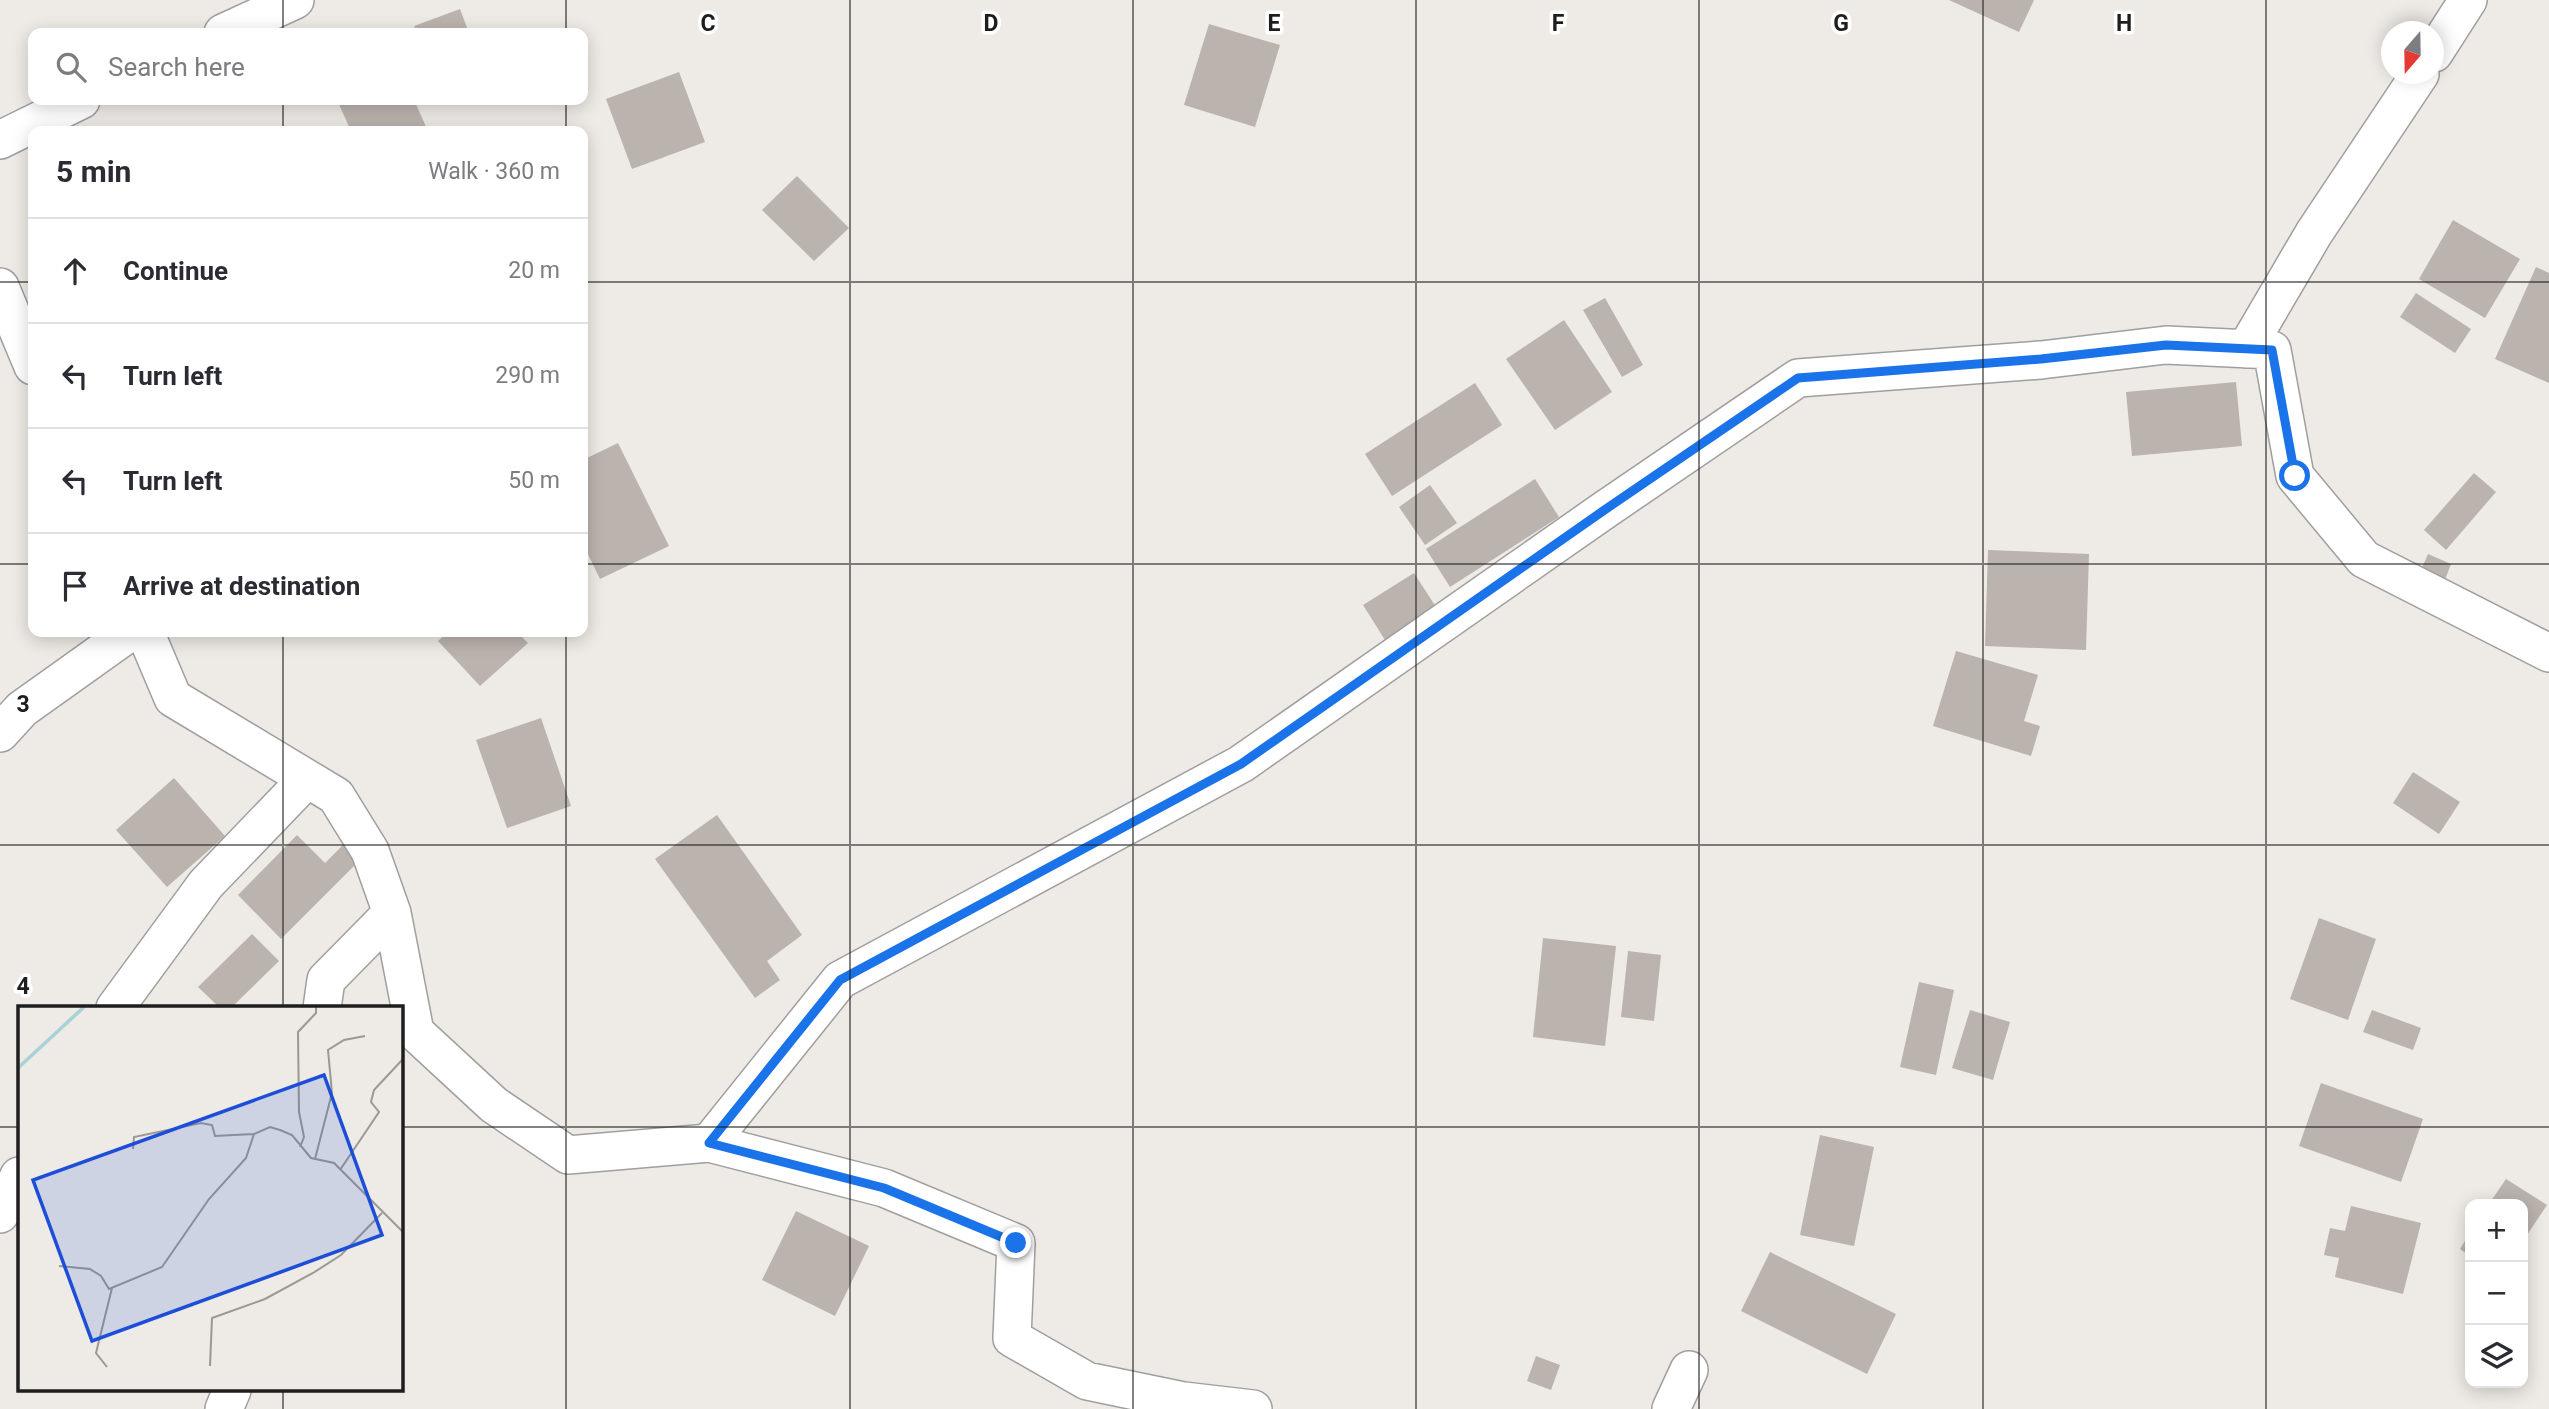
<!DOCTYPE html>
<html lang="en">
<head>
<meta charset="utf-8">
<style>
	:root { --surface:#fff; --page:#f2f2f3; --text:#2b2b33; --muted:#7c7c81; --line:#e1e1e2 }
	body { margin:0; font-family:Roboto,sans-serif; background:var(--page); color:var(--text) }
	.controls { position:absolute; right:21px; bottom:21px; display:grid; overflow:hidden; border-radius:14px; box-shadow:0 4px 18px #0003 }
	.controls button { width:63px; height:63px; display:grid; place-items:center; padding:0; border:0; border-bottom:2px solid var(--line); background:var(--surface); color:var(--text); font:35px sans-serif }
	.compass { position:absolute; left:2381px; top:21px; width:63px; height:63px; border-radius:50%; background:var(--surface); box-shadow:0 4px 18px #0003; rotate:200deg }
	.stop { position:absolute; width:21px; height:21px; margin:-16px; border:5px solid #1a73e8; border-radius:50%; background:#fff }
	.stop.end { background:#1a73e8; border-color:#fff; box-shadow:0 2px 7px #0008 }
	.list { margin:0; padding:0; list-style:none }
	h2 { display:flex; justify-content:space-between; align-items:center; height:91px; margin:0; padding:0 28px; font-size:30px }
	h2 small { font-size:23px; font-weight:400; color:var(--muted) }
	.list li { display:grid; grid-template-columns:46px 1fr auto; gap:21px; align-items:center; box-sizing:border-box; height:105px; padding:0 28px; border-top:2px solid var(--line) }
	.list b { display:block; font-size:26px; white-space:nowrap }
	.list em { font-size:23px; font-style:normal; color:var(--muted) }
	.icon { flex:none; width:38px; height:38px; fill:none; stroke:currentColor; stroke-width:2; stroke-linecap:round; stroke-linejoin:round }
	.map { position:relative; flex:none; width:2549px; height:1409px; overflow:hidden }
	.search { position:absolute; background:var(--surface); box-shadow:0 4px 18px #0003; left:28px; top:28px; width:560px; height:77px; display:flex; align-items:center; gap:18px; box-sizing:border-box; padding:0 24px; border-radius:14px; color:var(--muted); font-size:26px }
	.panel { position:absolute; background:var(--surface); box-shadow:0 4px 18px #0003; left:28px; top:126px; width:560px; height:511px; border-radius:14px }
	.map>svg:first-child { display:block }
	.building { fill:#bbb3ae }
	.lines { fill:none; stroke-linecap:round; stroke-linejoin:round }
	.street-casing { stroke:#9f9f9f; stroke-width:40 }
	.street { stroke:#fff; stroke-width:37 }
	.route { stroke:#1a73e8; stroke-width:9 }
	.grid { fill:none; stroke:#1e1e1e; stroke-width:2; stroke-opacity:0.55 }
	.inset-river { fill:none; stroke:#a8d1d8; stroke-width:3.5 }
	.inset-road { fill:none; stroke:#9b9895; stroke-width:2 }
	.view { fill:#1d4ed8; fill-opacity:0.15; stroke:#1d4ed8; stroke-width:3.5 }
	.inset-edge { fill:none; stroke:#1e1e1e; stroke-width:3.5 }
	.grid-label { font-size:23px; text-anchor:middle; font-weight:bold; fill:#1e1e1e; stroke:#fff; stroke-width:7; stroke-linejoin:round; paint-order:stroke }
</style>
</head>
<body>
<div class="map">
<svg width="2549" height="1409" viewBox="0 0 2549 1409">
	<rect width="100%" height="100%" fill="#eeeae5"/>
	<path class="building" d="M1949,0H2034L2019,32Z
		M460,9L469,33H417L414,26Z
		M1209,24L1280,45L1255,127L1184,105Z
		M679,72L705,142L632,169L606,99Z
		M337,100H414L428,131H351Z
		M797,176L849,228L814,261L762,210Z
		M2453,220L2520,259L2485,318L2419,279Z
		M2536,267L2549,273V383L2495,359Z
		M2416,293L2471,329L2455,353L2400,317Z
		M1605,298L1643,365L1622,377L1583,310Z
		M1564,320L1612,392L1555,430L1506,359Z
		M2236,382L2242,446L2132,456L2126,392Z
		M1475,383L1502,425L1392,496L1365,454Z
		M618,443L669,546L600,579L583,544V460Z
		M2474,473L2496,492L2446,550L2424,530Z
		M1535,479L1559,517L1450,587L1426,549Z
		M1430,485L1457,523L1425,545L1399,507Z
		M1988,550L2089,554L2086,650L1985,646Z
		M2428,554L2451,564L2443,585L2419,575Z
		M1414,573L1436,607L1385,640L1363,605Z
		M448,632H517L528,643L480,686L438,641Z
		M1956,651L2038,675L2024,721L2040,726L2031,756L1933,726Z
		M541,718L571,806L507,828L476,740Z
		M2413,772L2460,802L2439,834L2393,803Z
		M174,778L225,836L167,887L116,830Z
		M717,815L802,935L767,961L780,980L755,998L655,859Z
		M297,835L325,863L344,844L360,860L281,939L238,895Z
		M2319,918L2376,939L2348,1020L2290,999Z
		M252,934L279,961L231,1008H220L198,987Z
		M1543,938L1616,946L1605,1046L1533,1037Z
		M1628,951L1661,955L1654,1021L1621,1017Z
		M1919,982L1954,990L1936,1075L1900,1067Z
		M1970,1010L2010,1022L1993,1080L1952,1068Z
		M2372,1010L2421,1028L2413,1050L2363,1032Z
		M2321,1083L2423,1119L2401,1182L2299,1146Z
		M1820,1135L1874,1147L1854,1246L1800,1235Z
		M2506,1179L2547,1205L2523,1241V1204H2489Z
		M2351,1206L2421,1223L2403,1294L2335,1277L2339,1258L2324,1255L2330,1228L2345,1231Z
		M796,1211L869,1246L835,1316L762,1280Z
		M2470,1233V1256L2460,1249Z
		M1770,1252L1896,1314L1867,1374L1741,1311Z
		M1536,1356L1560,1365L1551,1390L1527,1381Z"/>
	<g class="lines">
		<g class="street-casing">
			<path id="street" d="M223,33L295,0
				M2434,53L2468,0
				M0,140L81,100
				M0,287L33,366
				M2246,349L2314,233L2420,74
				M145,632L173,698L336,796L370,851L392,913L415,1032L494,1105L568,1155L709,1143L884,1188L1016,1243L1012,1338L1087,1381L1184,1401L1253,1409
				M0,733L22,709L130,632
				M115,1008L206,884L307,779
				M322,1008L326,980L392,913
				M709,1143L840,980L1241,764L1603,511L1798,378L2041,360L2166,345L2272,350L2295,476L2364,559L2549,653
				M0,1214L19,1176
				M224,1409L232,1390
				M1671,1409L1689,1370"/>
		</g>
		<use href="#street" class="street"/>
	</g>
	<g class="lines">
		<path class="route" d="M1016,1243L884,1188L709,1143L840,980L1241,764L1603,511L1798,378L2041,359L2166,345L2272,350L2295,476"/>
	</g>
	<path class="grid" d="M283,0V33M566,0V33M850,0V1409M1133,0V1409M1416,0V1409M1699,0V1409M1983,0V1409M2266,0V1409M283,100V131M566,100V131M0,282H33M583,282H2549M0,564H33M583,564H2549M283,632V1008M566,632V1409M0,845H2549M0,1127H19M401,1127H2549M283,1390V1409"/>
	<g transform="translate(18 1006)">
		<rect width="385" height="385" fill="#eeeae5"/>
		<path class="inset-river" d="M0,62L66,1"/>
		<path class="inset-road" d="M282,141L286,131L281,106L280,26L298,7V1M115,143L116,131L183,117L194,119L197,130L236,128L252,121L262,124L274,129L293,152L316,157L385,226M297,153L314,87L310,44L326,34L347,30M322,164L361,106L353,96L356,84L385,53M41,260L72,263L83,270L91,283L144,261L191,193L228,152L236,128M192,360L194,312L247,293L295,267L323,249L364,207M89,361L78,347L94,282"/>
		<path class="view" d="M306,69L364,229L74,335L15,174Z"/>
		<rect width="385" height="385" class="inset-edge"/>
	</g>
	<g class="grid-label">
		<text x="708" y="31">C</text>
		<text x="991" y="31">D</text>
		<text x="1274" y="31">E</text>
		<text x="1558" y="31">F</text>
		<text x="1841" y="31">G</text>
		<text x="2124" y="31">H</text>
		<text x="23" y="712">3</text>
		<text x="23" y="994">4</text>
	</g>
</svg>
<div class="controls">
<button>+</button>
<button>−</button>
<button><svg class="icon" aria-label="layers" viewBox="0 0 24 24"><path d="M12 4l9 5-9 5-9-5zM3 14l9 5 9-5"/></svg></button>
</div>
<svg class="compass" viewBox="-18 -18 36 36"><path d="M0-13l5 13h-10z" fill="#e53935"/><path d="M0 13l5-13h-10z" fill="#7c7c81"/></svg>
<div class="stop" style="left:2295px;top:476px"></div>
<div class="stop end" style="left:1016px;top:1243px"></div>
<div class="search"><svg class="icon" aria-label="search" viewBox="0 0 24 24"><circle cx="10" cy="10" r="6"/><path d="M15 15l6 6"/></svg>Search here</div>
<section class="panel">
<h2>5 min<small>Walk · 360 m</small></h2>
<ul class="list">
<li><svg class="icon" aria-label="ahead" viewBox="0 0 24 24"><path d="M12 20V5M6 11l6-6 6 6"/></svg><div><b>Continue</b></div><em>20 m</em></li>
<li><svg class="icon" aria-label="left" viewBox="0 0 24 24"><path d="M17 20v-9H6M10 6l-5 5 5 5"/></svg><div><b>Turn left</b></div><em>290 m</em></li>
<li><svg class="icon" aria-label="left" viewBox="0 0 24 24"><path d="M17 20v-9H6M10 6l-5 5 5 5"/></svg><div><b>Turn left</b></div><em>50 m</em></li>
<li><svg class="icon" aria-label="arrive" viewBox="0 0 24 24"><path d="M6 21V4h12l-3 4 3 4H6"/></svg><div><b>Arrive at destination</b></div></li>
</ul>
</section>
</div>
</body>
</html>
